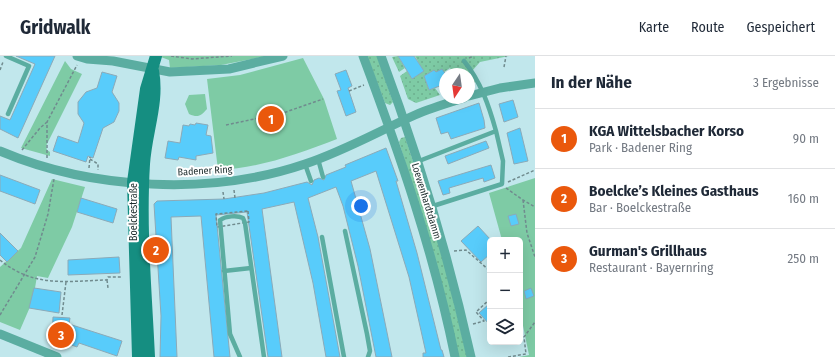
<!DOCTYPE html>
<html lang="de">
<head>
<meta charset="utf-8">
<style>
	:root { --surface:#fff; --page:#f2f2f3; --text:#1f2937; --muted:#747a83; --line:#e0e1e3; --accent:#ea580c }
	body { margin:0; font-family:"Fira Sans Condensed",sans-serif; background:var(--page); color:var(--text) }
	.controls { position:absolute; right:12px; bottom:12px; display:grid; overflow:hidden; border-radius:6px; box-shadow:0 4px 16px #0002 }
	.controls button { width:36px; height:36px; display:grid; place-items:center; padding:0; border:0; border-bottom:1px solid var(--line); background:var(--surface); color:var(--text); font:20px sans-serif }
	.compass { position:absolute; left:439px; top:12px; width:36px; height:36px; border-radius:50%; background:var(--surface); box-shadow:0 4px 16px #0002; rotate:193deg }
	.you { position:absolute; left:361px; top:150px; width:14px; height:14px; margin:-10px; border:3px solid #fff; border-radius:50%; background:#1a73e8; box-shadow:0 0 0 6px #1a73e833 }
	.badge { display:grid; place-items:center; width:26px; height:26px; border-radius:50%; background:var(--accent); color:#fff; font-size:13px; font-weight:700 }
	.pin { position:absolute; translate:-50% -50%; border:2px solid #fff; box-shadow:0 1px 4px #0006 }
	.list { margin:0; padding:0; list-style:none }
	h2 { display:flex; justify-content:space-between; align-items:center; height:52px; margin:0; padding:0 16px; font-size:17px }
	h2 small { font-size:13px; font-weight:400; color:var(--muted) }
	.list li { display:grid; grid-template-columns:26px 1fr auto; gap:12px; align-items:center; box-sizing:border-box; height:60px; padding:0 16px; border-top:1px solid var(--line) }
	.list b { display:block; font-size:15px; white-space:nowrap }
	.list p { margin:0; font-size:13px; white-space:nowrap; color:var(--muted) }
	.list em { font-size:13px; font-style:normal; color:var(--muted) }
	.icon { flex:none; width:22px; height:22px; fill:none; stroke:currentColor; stroke-width:2; stroke-linecap:round; stroke-linejoin:round }
	.map { position:relative; flex:none; width:535px; height:301px; overflow:hidden }
	header { display:flex; align-items:center; gap:24px; box-sizing:border-box; height:56px; padding:0 20px; background:var(--surface); border-bottom:1px solid var(--line) }
	header strong { font-size:19px }
	nav { display:flex; gap:22px; margin-inline-start:auto; font-size:14px }
	main { display:flex }
	aside { flex:1; background:var(--surface) }
	.map>svg:first-child { display:block }
	.grass { fill:url(#grass-dots) }
	.green { fill:#7ecba5 }
	.building { fill:#58ccfb; stroke:#8baab8 }
	.lines { fill:none; stroke-linecap:round; stroke-linejoin:round }
	.path { stroke:#708b8e; stroke-width:1.5; stroke-dasharray:3 2; stroke-linecap:butt }
	.lane { stroke:#5bada1; stroke-width:4.5 }
	.street { stroke:#5bada1; stroke-width:9 }
	.secondary { stroke:#158e81; stroke-width:12 }
	.labels { text-anchor:middle; dominant-baseline:central; stroke-width:4; stroke-linejoin:round; paint-order:stroke }
	.street-label { font-size:10px; fill:#1c2b2c; stroke:#fff }
</style>
</head>
<body>
<header>
<strong>Gridwalk</strong>
<nav><a>Karte</a><a>Route</a><a>Gespeichert</a></nav>
</header>
<main>
<div class="map">
<svg width="535" height="301" viewBox="0 0 535 301">
	<defs>
		<pattern id="grass-dots" width="8" height="8" patternUnits="userSpaceOnUse"><rect width="8" height="8" fill="#7ecba5"/><path d="M2 2h.1M6 6h.1" fill="none" stroke="#6cae8e" stroke-width="1.8" stroke-linecap="round"/></pattern>
	</defs>
	<rect width="100%" height="100%" fill="#c1e7ec"/>
	<path class="grass" d="M367,0H377L393,46L390,49L385,47Z
		M398,0L405,12L399,16L392,1Z
		M415,0H509L480,6L472,15L478,25L469,29V18H455L453,14H451L450,12L444,16H436L434,14L424,20L429,34L435,32L440,39L416,47L408,43L400,20L407,15L412,23L423,15Z
		M405,81L439,184L467,301H458L434,198L399,86L401,82Z"/>
	<path class="green" d="M158,0H267L221,9L170,12L169,4Z
		M303,2L324,43L337,83C298,98 260,112 218,114L207,23L240,19Z
		M65,5L71,13L82,18L46,90L47,94L50,96V100L21,92Z
		M205,38L207,53C201,60 198,62 189,58L185,48L189,39Z
		M535,122V301H519L529,299L520,255V184H502L489,137Z
		M52,123L85,131L72,171L48,222L37,220L33,244L20,274L0,266V211L21,192Z"/>
	<path class="building" d="M16,0H55L18,82L0,73V60L10,64L35,8Z
		M398,0H414L424,15L412,23Z
		M442,13L445,17V28L429,34L424,20L434,14L436,16Z
		M346,14L352,30L348,32L356,56L346,60L337,35L341,34L335,18Z
		M102,16L117,20L112,36L119,47V55L114,66L103,72L93,102L88,100L86,106L53,95L58,80L78,87L84,67L78,58V46L86,36L97,32Z
		M513,44L518,61L504,66L499,48Z
		M479,47L484,64L485,72L451,83L448,76L441,78L436,62Z
		M196,67L208,69L206,79L211,80L213,97L196,100V104L179,101L178,104L165,102L168,85L180,87L183,69L189,70L190,68L195,69Z
		M520,72L528,105L514,108L507,77Z
		M486,85L489,92L448,108L445,100Z
		M386,92L398,125H396L417,197L441,294H442L444,301H423V297H426L409,221L376,115L351,125L370,193L392,301H376L358,210L343,150L336,131L308,142L318,181L340,301H326L313,227L294,146L262,153L282,301H268L247,156L216,159L230,301H214L201,160L171,161L177,301H160L161,260L154,148L157,145L224,143L264,137L307,126L312,129L314,124L319,122L324,124L326,119L346,111L345,109Z
		M491,109L495,122L484,126L483,122L449,132L450,137L443,139L438,125Z
		M0,119L40,134L35,148L0,135Z
		M81,142L117,153L113,167L77,156Z
		M516,158L519,168L511,170L508,160Z
		M478,170L490,183V198L481,206L461,185Z
		M0,177L18,195L7,206L0,199Z
		M119,201L120,217L68,219V204Z
		M34,232L61,236L59,257L29,252Z
		M531,232L534,240L526,243L524,235Z
		M490,247V269L479,257Z
		M53,261L70,262L69,268L122,285L117,300L79,287L77,291L52,282Z"/>
	<g class="lines">
		<path class="path" d="M171,0L192,3L232,0
			M469,2L474,0
			M504,11L506,0
			M0,14L3,6
			M349,35L364,29
			M226,69L283,57L323,43
			M22,94L40,72L47,66
			M47,102V66L77,9
			M90,103L98,108V114
			M89,112L90,101
			M508,126L535,114
			M506,132L523,144L535,151
			M234,134L235,142
			M223,136L224,143
			M523,144L527,177L535,201
			M248,155L249,166L217,171L216,158Z
			M454,195L466,194L490,215
			M0,204C34,232 66,225 107,224L108,221H122
			M107,224L108,232
			M0,259L35,201L48,158L54,123
			M62,259L66,226
			M473,268L484,265L476,256L490,243
			M508,301L526,298L524,281L535,266"/>
		<path class="lane" d="M6,0L29,10L8,58
			M318,103L323,121
			M419,105L496,75C489,50 481,26 464,5
			M305,108L311,125
			M433,150L502,128L503,105L496,75
			M345,175L367,278L370,295L368,301
			M322,181L344,301
			M224,215L251,212
			M240,301L230,278L220,164C226,160 237,159 243,162L245,167L264,301"/>
		<path class="street" d="M77,0L87,3L113,5L170,16L229,13L283,0
			M363,0C400,99 434,197 455,301
			M381,0C418,99 448,198 471,301
			M469,40L500,32L535,27
			M0,95C92,134 211,140 305,108C344,95 379,75 415,59C431,52 448,47 464,42
			M0,278L57,301"/>
		<path class="secondary" d="M138,301L133,126L146,33L156,0
			M149,301C146,237 140,172 144,108C146,76 159,46 153,15"/>
	</g>
	<g class="labels">
		<g class="street-label">
			<text transform="translate(205 115) rotate(-3)">Badener Ring</text>
			<text transform="translate(426 145) rotate(73)">Loewenhardtdamm</text>
			<text transform="translate(134 156) rotate(-90)">Boelckestraße</text>
		</g>
	</g>
</svg>
<div class="controls">
<button>+</button>
<button>−</button>
<button><svg class="icon" aria-label="layers" viewBox="0 0 24 24"><path d="M12 4l9 5-9 5-9-5zM3 14l9 5 9-5"/></svg></button>
</div>
<svg class="compass" viewBox="-18 -18 36 36"><path d="M0-13l5 13h-10z" fill="#e53935"/><path d="M0 13l5-13h-10z" fill="#747a83"/></svg>
<div class="you"></div>
<div class="pin badge" style="left:271px;top:63px">1</div>
<div class="pin badge" style="left:156px;top:194px">2</div>
<div class="pin badge" style="left:61px;top:279px">3</div>
</div>
<aside>
<h2>In der Nähe<small>3 Ergebnisse</small></h2>
<ul class="list">
<li><span class="badge">1</span><div><b>KGA Wittelsbacher Korso</b><p>Park · Badener Ring</p></div><em>90 m</em></li>
<li><span class="badge">2</span><div><b>Boelcke’s Kleines Gasthaus</b><p>Bar · Boelckestraße</p></div><em>160 m</em></li>
<li><span class="badge">3</span><div><b>Gurman's Grillhaus</b><p>Restaurant · Bayernring</p></div><em>250 m</em></li>
</ul>
</aside>
</main>
</body>
</html>
